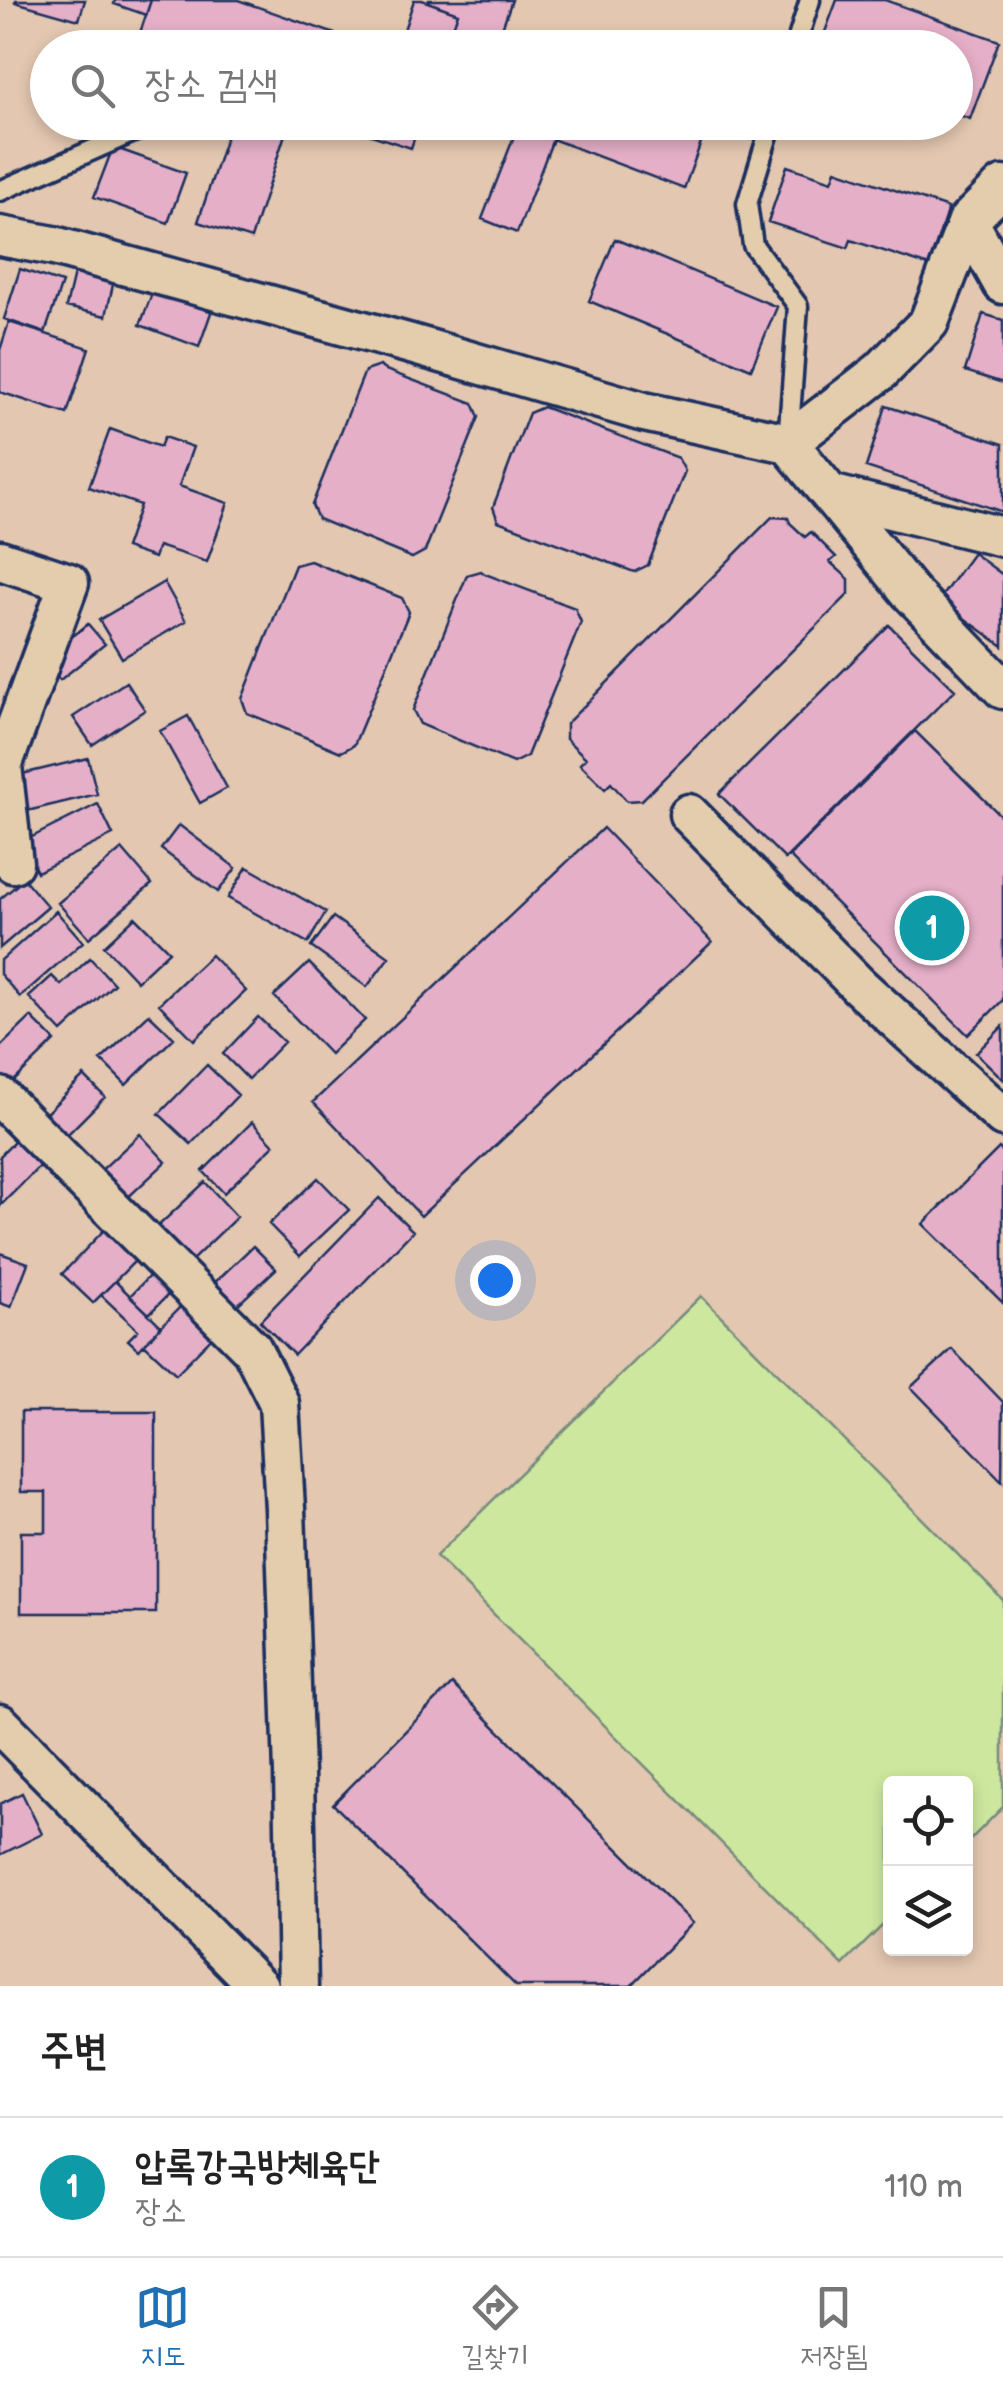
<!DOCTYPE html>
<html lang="ko">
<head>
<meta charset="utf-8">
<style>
	:root { --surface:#fff; --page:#f2f2f2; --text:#222; --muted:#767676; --line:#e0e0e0; --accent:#1f6fb2 }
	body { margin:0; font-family:"Balsamiq Sans","Poor Story",sans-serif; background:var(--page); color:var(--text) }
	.controls { position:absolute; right:30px; bottom:30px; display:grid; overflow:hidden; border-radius:10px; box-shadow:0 5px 15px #0003 }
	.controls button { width:90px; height:90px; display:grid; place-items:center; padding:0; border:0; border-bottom:2px solid var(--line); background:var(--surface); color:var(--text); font:50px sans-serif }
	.you { position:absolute; left:495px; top:1280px; width:35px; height:35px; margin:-25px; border:8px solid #fff; border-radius:50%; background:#1a73e8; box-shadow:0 0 0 15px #1a73e833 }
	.badge { display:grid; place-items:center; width:65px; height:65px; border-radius:50%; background:var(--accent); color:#fff; font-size:32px; font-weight:700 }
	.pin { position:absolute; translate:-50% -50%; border:5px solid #fff; box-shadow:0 2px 10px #0006 }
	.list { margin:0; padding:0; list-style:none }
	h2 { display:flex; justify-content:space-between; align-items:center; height:130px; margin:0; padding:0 40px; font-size:42px }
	h2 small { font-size:32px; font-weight:400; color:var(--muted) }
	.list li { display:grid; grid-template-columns:65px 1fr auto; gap:30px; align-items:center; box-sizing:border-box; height:140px; padding:0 40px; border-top:2px solid var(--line) }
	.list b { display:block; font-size:38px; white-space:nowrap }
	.list p { margin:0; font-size:32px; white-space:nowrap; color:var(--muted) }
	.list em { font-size:32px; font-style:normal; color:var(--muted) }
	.icon { flex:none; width:55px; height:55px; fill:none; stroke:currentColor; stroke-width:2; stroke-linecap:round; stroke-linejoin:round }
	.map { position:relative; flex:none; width:1003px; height:1986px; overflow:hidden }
	.search { position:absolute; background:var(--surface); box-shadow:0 5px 15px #0003; left:30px; right:30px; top:30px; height:110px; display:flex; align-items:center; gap:25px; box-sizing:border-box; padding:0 35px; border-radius:55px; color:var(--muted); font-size:38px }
	.sheet { height:270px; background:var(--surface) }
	nav { display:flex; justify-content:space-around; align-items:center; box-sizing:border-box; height:140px; border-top:2px solid var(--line); background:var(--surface); font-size:28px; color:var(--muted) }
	nav a { display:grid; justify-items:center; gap:5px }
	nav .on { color:var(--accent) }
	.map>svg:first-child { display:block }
	.green { fill:#cde79e; stroke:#748b7e; stroke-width:2.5 }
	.building { fill:#e5afc7; stroke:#1b2f5e; stroke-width:2.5 }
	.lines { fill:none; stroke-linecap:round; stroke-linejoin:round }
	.lane-casing { stroke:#1b2f5e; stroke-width:25 }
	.street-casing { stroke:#1b2f5e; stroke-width:45 }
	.lane { stroke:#e3cdac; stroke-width:18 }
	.street { stroke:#e3cdac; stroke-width:38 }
</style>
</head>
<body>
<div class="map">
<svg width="1003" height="1986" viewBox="0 0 1003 1986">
	<rect width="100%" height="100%" fill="#e3c7b1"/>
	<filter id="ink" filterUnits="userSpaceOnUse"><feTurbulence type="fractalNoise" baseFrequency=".01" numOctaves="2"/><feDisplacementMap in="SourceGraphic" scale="20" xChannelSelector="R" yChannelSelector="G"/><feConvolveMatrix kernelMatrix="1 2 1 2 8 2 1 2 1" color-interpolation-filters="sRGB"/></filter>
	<g filter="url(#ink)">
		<path class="green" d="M701,1296L1003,1600V1807L966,1844V1784H890V1918L843,1965L436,1556Z"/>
		<path class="building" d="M16,0H85L79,20L15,2Z
			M115,0H151L146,15L114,4Z
			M151,0H238L375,48H135Z
			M414,0H422L458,13L446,48H398Z
			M429,0H512L495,48H446L458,13L428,2Z
			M837,0H885L999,41L970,119L956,114V48H819Z
			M231,122H289L251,239L198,222Z
			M364,122H420L411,148L368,134L371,125Z
			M544,122H708V123L684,189L539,134Z
			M518,126L553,139L517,233L482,219Z
			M113,147L186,173L168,223L94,197Z
			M787,166L832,181L836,170L948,208L929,266L851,240L848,248L768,222Z
			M615,239L777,307L751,369L589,301Z
			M77,261L116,271L106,316L66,307Z
			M20,269L62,283L45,333L4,319Z
			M156,283L214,304L199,347L140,325Z
			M983,314L1003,320V383L965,371Z
			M9,322L89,348L67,414L0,392V350Z
			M380,366L383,369L473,403L479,417L425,551L412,558L318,519L312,505L365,371Z
			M886,406L1003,444V512L866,467Z
			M543,407L678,458L685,471L648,565L634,572L498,521L493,507L529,413Z
			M110,429L160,447L164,437L193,447L179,486L228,503L207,562L158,546L154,558L125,548L140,505L89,487Z
			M772,517L788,518L790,523L805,537L811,532L836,557L830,562L849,579V594L642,800L627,801L611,783L605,789L580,764L586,758L566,739V724Z
			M973,553L1003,575V646L939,600Z
			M310,561L402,598L409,612L354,745L341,752L247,713L242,699L295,565Z
			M481,571L485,574L575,608L581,622L527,756L513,763L420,724L413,710L467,575Z
			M164,582L186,621L122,658L99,620Z
			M88,624L105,644L60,680L43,660Z
			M889,625L955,690L785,859L719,794Z
			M126,682L145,710L92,745L73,717Z
			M188,716L227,788L200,803L160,731Z
			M915,731L1003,818V1000L968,1035L789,856Z
			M88,758L97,794L19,813L10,777Z
			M98,804L113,835L37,872L22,842Z
			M179,825L236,868L218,892L161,849Z
			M603,828L712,942L421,1216L313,1102Z
			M122,849L152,884L89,938L58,903Z
			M247,867L326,912L308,943L228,898Z
			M24,879L48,907L0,948V899Z
			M56,911L83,942L20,997L0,974V961Z
			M135,917L169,951L137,981L104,946Z
			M333,917L389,957L367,987L311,947Z
			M211,955L246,991L194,1040L159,1004Z
			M90,958L114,984L62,1032L29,997L52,976L61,985Z
			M309,963L365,1020L330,1054L274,996Z
			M149,1014L174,1038L126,1085L101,1060Z
			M31,1017L55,1041L10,1085L0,1075V1047Z
			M258,1017L284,1042L248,1079L223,1054Z
			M1003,1026V1079L976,1053Z
			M207,1065L238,1095L191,1144L159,1114Z
			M84,1076L105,1097L61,1141L39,1120Z
			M252,1122L274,1145L224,1193L203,1171Z
			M140,1134L166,1162L122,1203L96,1175Z
			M21,1135L46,1160L1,1205L0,1156Z
			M999,1148L1003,1152V1303L923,1224Z
			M318,1178L349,1210L300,1256L269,1224Z
			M205,1182L237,1217L189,1263L156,1228Z
			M379,1198L413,1231L294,1355L260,1321Z
			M108,1226L140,1256L93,1303L62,1274Z
			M253,1246L276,1269L231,1311L209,1288Z
			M0,1253L28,1263L11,1307L0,1303Z
			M153,1272L172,1291L149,1314L130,1296Z
			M115,1281L161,1326L139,1350L128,1340L138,1330L101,1295Z
			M185,1302L217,1332L176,1374L144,1344Z
			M952,1349L1003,1402L1002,1481L911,1387Z
			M21,1412H156V1613H21V1532H46V1492H21Z
			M452,1684L693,1923L631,1986H516L333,1804Z
			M22,1793L42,1834L0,1855V1804Z"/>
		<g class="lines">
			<g class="lane-casing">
				<path id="lane" d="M795,48L810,0
					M772,122L747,204L753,245L798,306L788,442
					M0,191L156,122"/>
			</g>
			<g class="street-casing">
				<path id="street" d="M968,221L1003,284
					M0,236L54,246L411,344L644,412L788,443L910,592L1003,689
					M788,443L881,371L929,322L968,221L1003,186
					M830,494L1003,537
					M0,560L69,583L2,766L13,863
					M689,814L859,986L1003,1117
					M0,1097L252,1349L279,1403L285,1509L294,1773L298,1986
					M0,1724L258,1986"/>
			</g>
			<use href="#lane" class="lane"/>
			<use href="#street" class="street"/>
		</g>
	</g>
</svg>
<div class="controls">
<button><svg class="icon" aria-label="locate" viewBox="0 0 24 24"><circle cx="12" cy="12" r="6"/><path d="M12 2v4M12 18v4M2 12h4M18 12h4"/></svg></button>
<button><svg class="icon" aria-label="layers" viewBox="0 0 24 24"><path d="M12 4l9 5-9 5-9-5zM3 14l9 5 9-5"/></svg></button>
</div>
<div class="you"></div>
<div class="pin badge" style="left:932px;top:928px;background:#0f9aa8">1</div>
<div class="search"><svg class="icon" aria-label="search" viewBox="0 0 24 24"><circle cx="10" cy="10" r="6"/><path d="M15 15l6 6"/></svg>장소 검색</div>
</div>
<section class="sheet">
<h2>주변<small></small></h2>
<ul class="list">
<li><span class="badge" style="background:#0f9aa8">1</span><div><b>압록강국방체육단</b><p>장소</p></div><em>110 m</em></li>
</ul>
</section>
<nav>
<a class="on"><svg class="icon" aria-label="map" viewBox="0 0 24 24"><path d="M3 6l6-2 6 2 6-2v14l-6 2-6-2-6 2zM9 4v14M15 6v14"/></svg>지도</a>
<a><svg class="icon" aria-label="directions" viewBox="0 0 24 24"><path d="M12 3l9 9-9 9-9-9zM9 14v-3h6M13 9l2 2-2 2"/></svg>길찾기</a>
<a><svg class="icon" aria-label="saved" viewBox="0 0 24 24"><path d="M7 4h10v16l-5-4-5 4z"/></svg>저장됨</a>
</nav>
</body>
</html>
